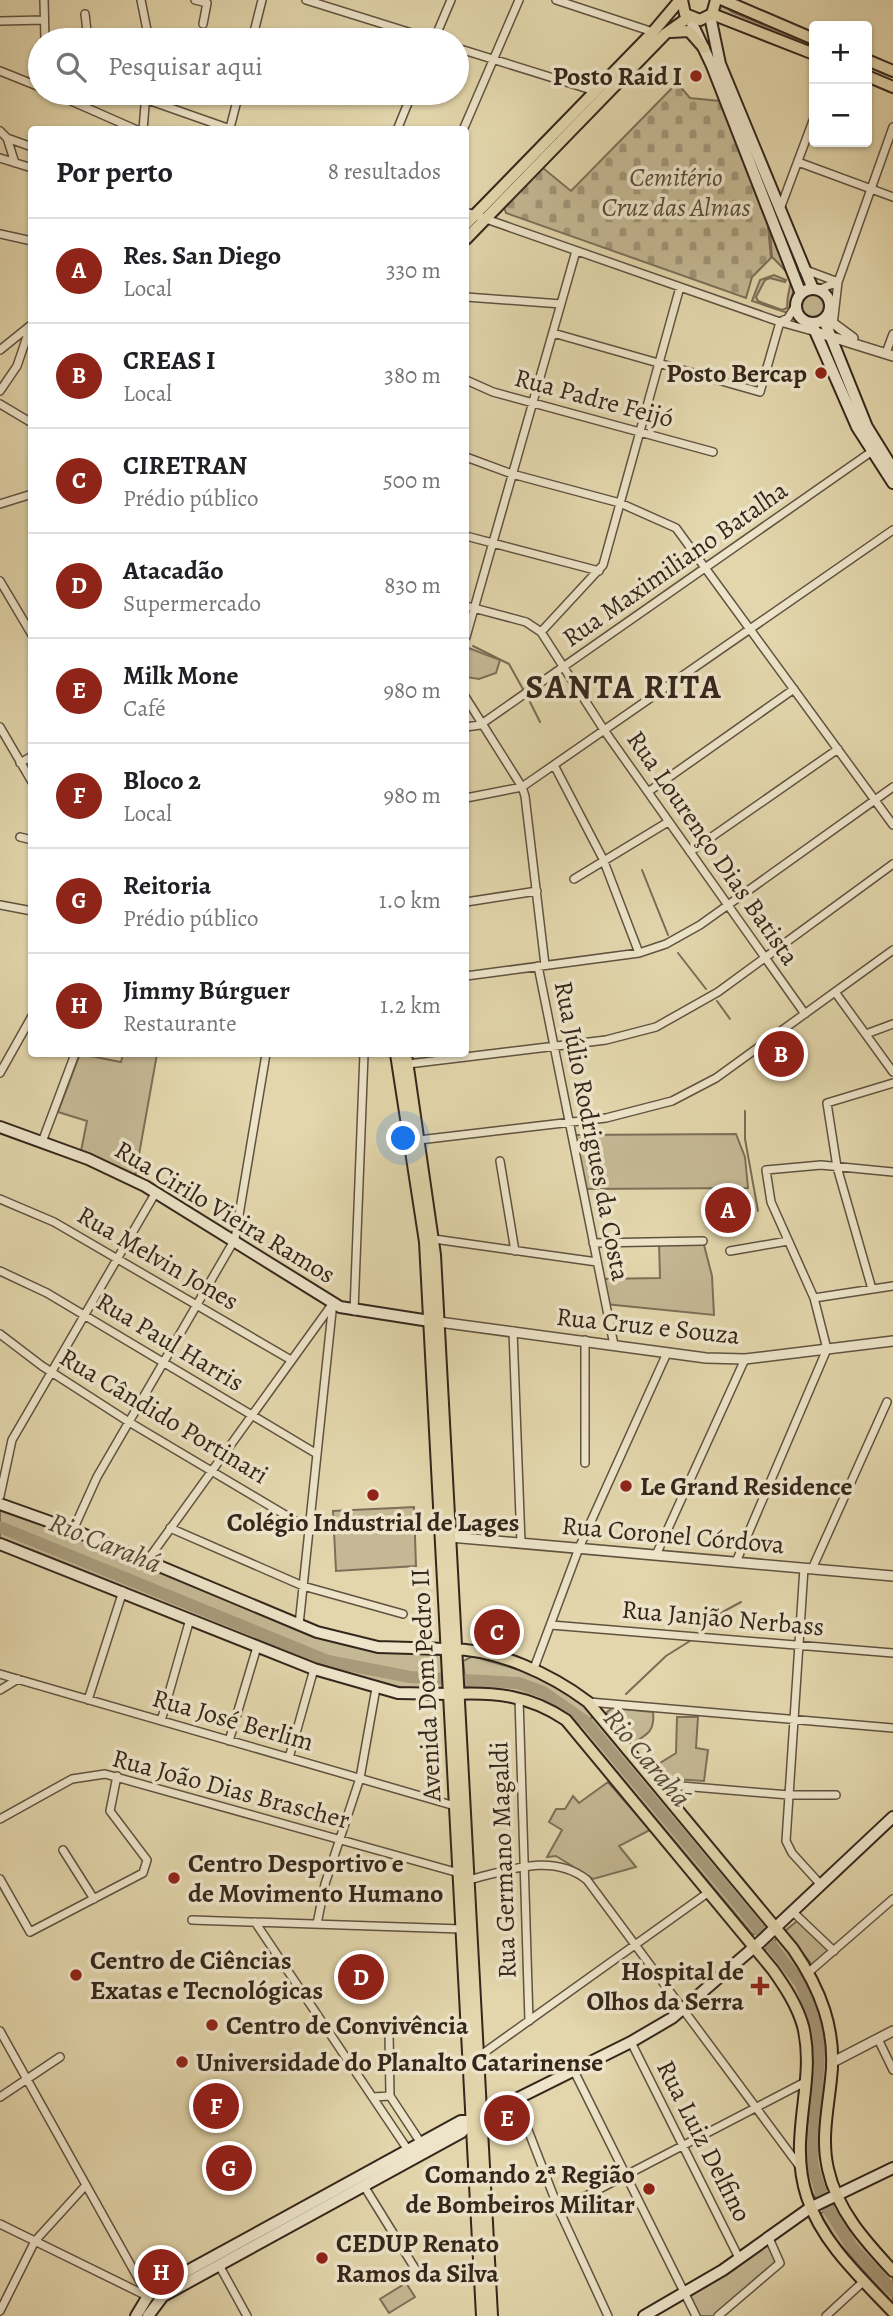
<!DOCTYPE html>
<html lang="pt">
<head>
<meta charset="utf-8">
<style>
	:root { --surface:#fff; --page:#f2f2f2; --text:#202124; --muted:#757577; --line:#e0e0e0; --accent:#8f2418 }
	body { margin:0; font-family:Alegreya,serif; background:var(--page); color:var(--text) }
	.controls { position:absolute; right:21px; top:21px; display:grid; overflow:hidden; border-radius:7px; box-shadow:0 2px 5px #0004 }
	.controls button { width:63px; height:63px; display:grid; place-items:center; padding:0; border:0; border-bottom:2px solid var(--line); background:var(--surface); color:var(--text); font:35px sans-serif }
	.you { position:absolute; left:404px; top:1139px; width:24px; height:24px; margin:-18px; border:5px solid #fff; border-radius:50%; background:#1a73e8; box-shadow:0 0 0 10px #1a73e833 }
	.badge { display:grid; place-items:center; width:46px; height:46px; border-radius:50%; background:var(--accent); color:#fff; font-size:23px; font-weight:700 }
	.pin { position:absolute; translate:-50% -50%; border:4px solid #fff; box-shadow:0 2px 7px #0006 }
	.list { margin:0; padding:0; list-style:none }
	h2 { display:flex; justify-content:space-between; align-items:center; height:91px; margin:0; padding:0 28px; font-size:30px }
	h2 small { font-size:23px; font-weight:400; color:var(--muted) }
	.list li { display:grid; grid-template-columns:46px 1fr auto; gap:21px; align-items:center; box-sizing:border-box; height:105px; padding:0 28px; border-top:2px solid var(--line) }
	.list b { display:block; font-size:26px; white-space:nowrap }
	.list p { margin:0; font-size:23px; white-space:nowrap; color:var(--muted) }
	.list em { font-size:23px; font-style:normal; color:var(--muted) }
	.icon { flex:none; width:38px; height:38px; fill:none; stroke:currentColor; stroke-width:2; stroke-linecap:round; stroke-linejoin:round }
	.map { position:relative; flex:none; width:893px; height:2316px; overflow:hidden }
	.search { position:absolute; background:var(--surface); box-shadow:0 2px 5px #0004; left:28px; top:28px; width:441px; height:77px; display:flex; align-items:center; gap:18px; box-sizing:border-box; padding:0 24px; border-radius:38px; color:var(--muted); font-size:26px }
	.panel { position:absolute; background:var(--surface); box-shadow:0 2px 5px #0004; left:28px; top:126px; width:441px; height:931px; border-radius:7px }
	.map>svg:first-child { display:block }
	.green { fill:#c5b894; stroke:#7d6f58; stroke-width:2 }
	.cemetery { fill:url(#cemetery-stones); stroke:#7d6f58; stroke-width:2 }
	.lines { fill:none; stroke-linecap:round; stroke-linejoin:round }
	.stream { stroke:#7a6c55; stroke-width:2 }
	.river { stroke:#a89a7b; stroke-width:12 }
	.minor-casing { stroke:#605240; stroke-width:10 }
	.tertiary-casing { stroke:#605240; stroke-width:12 }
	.secondary-casing { stroke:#35261c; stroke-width:14 }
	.primary-casing { stroke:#35261c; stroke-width:14 }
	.minor { stroke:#ede4c9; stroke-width:7 }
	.tertiary { stroke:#ede4c9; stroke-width:9 }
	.secondary { stroke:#ede4c9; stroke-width:10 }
	.primary { stroke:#e3d6ac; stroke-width:10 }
	.poi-dot { fill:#8f2418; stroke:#ede4c9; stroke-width:2.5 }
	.labels { text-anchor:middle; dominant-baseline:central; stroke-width:7; stroke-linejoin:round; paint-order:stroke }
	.poi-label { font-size:26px; font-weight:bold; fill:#35261c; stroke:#ede4c9; text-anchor:start }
	.park-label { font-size:26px; font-style:italic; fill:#594a3a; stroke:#ede4c9 }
	.street-label { font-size:26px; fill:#35261c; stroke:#ede4c9 }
	.water-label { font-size:28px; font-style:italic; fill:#584938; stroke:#ede4c9 }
	.district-label { font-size:33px; font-weight:bold; letter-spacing:2px; fill:#35261c; stroke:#ede4c9 }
</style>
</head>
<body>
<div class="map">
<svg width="893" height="2316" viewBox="0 0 893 2316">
	<defs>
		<pattern id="cemetery-stones" width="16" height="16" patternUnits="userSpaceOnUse" patternTransform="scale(1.75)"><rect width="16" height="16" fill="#c5b894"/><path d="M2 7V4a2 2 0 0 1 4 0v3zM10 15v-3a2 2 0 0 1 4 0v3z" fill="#a19578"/></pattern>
	</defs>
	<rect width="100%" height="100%" fill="#e3d6ac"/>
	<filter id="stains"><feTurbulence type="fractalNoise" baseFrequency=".00286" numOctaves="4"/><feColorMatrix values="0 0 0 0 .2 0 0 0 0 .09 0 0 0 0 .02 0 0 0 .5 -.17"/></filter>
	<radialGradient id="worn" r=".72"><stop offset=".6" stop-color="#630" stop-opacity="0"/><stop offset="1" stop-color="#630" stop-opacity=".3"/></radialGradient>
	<path class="green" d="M720,2L732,12L814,46V50L719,13Z
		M769,218L795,285L788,313L752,301L760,280L774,275L786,280L785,282L770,278L765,280L756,297L758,301L782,310L787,308C787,276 802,286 772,257Z
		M800 307a13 13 0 1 1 26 0a13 13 0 1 1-26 0Z
		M466,647L500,660L496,673L479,679L466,677Z
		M80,1054L121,1062L123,1054H157L135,1177L81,1151L87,1121L58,1112Z
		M736,1134L745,1157L748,1188L582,1189L572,1135Z
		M703,1241L712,1276L714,1315L605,1304L601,1279L660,1278L659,1242Z
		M414,1507L416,1566L336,1571L333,1511Z
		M0,1508L101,1546L316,1636L376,1652L443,1655L445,1687C373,1702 222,1628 153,1599C102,1578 52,1557 0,1538Z
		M473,1656L536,1675L579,1698L767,1923L753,1935L575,1722C540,1696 508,1691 466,1687L463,1661Z
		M612,1708L653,1712C655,1731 648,1734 632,1744L606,1713Z
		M677,1717H698L696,1748L708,1750L704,1781L659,1778L652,1768L676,1753Z
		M608,1782L650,1830L619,1846L636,1867L593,1879L556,1856L547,1857L562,1830L549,1822L556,1809H565L573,1796L579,1803Z
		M797,1921L829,1951L812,1965L785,1931Z
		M779,1936L814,1991L827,2037L828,2187L816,2198C793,2175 814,2100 813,2070C813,2055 811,2041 808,2026L764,1951Z
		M834,2204L865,2246L893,2277V2303L836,2240L820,2214Z
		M767,2238L777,2263L716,2316H698L686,2293Z
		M406,2283L415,2297L389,2313L380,2299Z"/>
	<path class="cemetery" d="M677,83L690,98L720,101L767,217L771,258L752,277L746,298L506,213L504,207L543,168L571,191Z"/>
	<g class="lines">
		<path class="stream" d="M473,646L509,664L524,691
			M530,702L540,722
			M642,870L668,935
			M678,953L706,989
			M717,1001L730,1019
			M745,1111V1139L758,1211
			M706,1627L719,1614L741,1602
			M626,1694L666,1656L693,1639
			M586,1722L591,1718"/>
		<path class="river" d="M0,1527L328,1661L410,1677L518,1683L543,1692L586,1722L749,1917L801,1984L817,2027L819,2052L812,2164L824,2202L852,2247L893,2291"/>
		<g class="minor-casing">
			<path id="minor" d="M44,0L45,40
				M141,0L149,40
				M195,0L207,3L203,24
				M306,0L434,40
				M556,0L653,32
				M85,14L88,40
				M1,21L44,20
				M86,40L149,34
				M252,40L262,0
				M434,40L451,0
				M457,48L595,91
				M0,71L40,87
				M53,93L137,130
				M145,99L233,130
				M230,128L239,93
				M143,130L146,93
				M397,130L412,93
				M463,130L519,0
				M0,131L7,138L32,147
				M7,138L15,163
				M0,158L32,168
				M798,162L893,197
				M780,209L814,118
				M466,212L780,322L816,332
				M0,234L32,241
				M803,269L838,282
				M818,290L837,282
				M466,297L561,304
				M780,322L788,318L795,307
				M833,325L838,282L893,127
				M553,333L760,392L780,322
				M0,350L31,325
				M886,353L893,334
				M466,380L493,392L713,452
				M0,391L17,366L31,325
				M0,404L32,423
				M466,457L512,474L620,503L676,528L893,825
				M0,504L32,494
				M466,536L599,571
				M0,581L32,635
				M466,606L526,622L541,632L604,730L805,1014
				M541,632L603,565L680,287
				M466,637L576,251
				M466,698L522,787L525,796L545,965
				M0,727L32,782
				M466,727L480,725L871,452
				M20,763L32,756
				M554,765L603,859L639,953
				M648,792L794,689
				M466,798L522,787L893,530
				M20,837L32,840
				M690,852L838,749
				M574,879L668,822
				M466,902L537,891
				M0,905L32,911
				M538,966L614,1345
				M466,976L639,953L666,944L700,925L893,787
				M835,992L893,1072
				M866,1034L893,1024
				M408,1064L606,1040L656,1027L718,992L893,864
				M0,1073L32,1016
				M419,1140L606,1118L672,1101L716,1078L893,950
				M42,1142L75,1054
				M500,1161L515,1251
				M0,1199L54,1222L291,1360
				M434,1239L597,1262
				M593,1243L703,1241
				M730,1251L788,1241
				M0,1271L47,1293L317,1454
				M872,1289L837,1167L827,1103L893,1083
				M814,1298L893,1286
				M354,1311L364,1054
				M513,1331L521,1543
				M0,1334L42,1366L129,1422L309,1529
				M585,1340V1463
				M0,1496L12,1440L156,1192
				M170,1528L303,1586L403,1614
				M73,1530L97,1477L235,1239L266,1054
				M656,1555L745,1359
				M147,1561L333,1303
				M736,1562L827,1349L814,1298L771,1202L766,1170L821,1165L893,1172
				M804,1568L786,1841L792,1853L821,1885
				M812,1569L887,1402
				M299,1625L333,1302
				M551,1625L893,1653
				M533,1671L579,1548L667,1353
				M0,1674L455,1806
				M0,1690L18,1679
				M519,1698L529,2021
				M88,1700L123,1591
				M589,1702L893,1728
				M161,1721L190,1619
				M229,1741L257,1647
				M289,1758L314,1669
				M658,1784L789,1795H836
				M0,1819L72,1779L105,1774L459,1873
				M63,1850L94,1899
				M0,1879L30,1932L143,1873L147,1860L110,1811L117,1776
				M468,1880C507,1871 552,1852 587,1880L800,2167
				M793,1912L834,1951
				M192,1920L461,1929
				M255,1922L408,2150
				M317,1924L325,1884L360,1778L376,1688
				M809,1972L893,1899
				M0,2031L148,2296
				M389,2032L390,2096
				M878,2039L893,2070
				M631,2042L739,2258
				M478,2057L709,1892
				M574,2071L696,2316
				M0,2097L60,2057
				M373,2097L390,2096L421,2143
				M516,2099L559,2210L608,2316
				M364,2186L419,2275
				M559,2210L805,2082
				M0,2224L147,2296
				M219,2265L247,2316
				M0,2311L35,2241L86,2185
				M718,2316L780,2263L768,2236
				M826,2316L864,2281"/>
		</g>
		<g class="tertiary-casing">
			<path id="tertiary" d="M826,318L853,338
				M816,332L893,356
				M439,1322L706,1358L745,1359L893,1341
				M450,1537L893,1576
				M833,2062L893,2031"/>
		</g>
		<g class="secondary-casing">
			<path id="secondary" d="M710,16L720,64L813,289
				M689,17L712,66L801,294
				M796 306a17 17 0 1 1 34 0a17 17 0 1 1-34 0Z
				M824,320L867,427L893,469
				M812,324L857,427L893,483
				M0,1127L88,1159L145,1186L340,1307L436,1322
				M0,1504L73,1530L317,1632L378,1647L447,1649
				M0,1544L314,1669L398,1693L449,1694
				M136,2316L148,2296L160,2286L461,2121H472
				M148,2316L163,2296L462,2132L472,2121L631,2042L672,2018L759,1943L893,1817
				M644,2316L723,2270L810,2208L893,2168"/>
		</g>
		<g class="primary-casing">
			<path id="primary" d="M682,0L685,14L700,20L712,14L716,0
				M723,0L814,39
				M712,14L814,54
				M671,32L689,31L704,48
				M867,60L893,71
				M867,76L893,87
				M466,224L653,32L680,0
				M466,239L665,34L689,17
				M396,1054L425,1242L482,2316
				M406,1054L435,1255L492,2316
				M450,1649C497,1649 551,1674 588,1702L793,1949C820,1988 837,2030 831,2079C828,2109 821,2139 828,2169C837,2210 865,2241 893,2271
				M452,1694C495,1692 529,1695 566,1720L773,1970C785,1987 797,2005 803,2026C817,2083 787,2136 807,2197C822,2243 861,2278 893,2312"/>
		</g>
		<use href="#minor" class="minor"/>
		<use href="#tertiary" class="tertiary"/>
		<use href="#secondary" class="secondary"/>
		<use href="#primary" class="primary"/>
	</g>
	<g class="poi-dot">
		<circle cx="696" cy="76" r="7"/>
		<circle cx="821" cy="373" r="7"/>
		<circle cx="626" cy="1486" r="7"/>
		<circle cx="373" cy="1495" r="7"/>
		<circle cx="174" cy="1878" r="7"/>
		<circle cx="76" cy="1975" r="7"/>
		<path d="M756.5 1975.5h7v7h7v7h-7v7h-7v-7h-7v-7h7z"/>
		<circle cx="212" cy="2025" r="7"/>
		<circle cx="182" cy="2062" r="7"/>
		<circle cx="649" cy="2189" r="7"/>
		<circle cx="322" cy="2258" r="7"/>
	</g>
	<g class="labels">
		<g class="poi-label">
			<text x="682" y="76" text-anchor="end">Posto Raid I</text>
			<text x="807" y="373" text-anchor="end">Posto Bercap</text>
			<text x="640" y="1486">Le Grand Residence</text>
			<text x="373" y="1522" text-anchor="middle">Colégio Industrial de Lages</text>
			<text x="188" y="1863">Centro Desportivo e<tspan x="188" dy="30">de Movimento Humano</tspan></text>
			<text x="90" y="1960">Centro de Ciências<tspan x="90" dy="30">Exatas e Tecnológicas</tspan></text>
			<text x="744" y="1971" text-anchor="end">Hospital de<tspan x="744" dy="30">Olhos da Serra</tspan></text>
			<text x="226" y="2025">Centro de Convivência</text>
			<text x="196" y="2062">Universidade do Planalto Catarinense</text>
			<text x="635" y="2174" text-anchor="end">Comando 2ª Região<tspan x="635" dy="30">de Bombeiros Militar</tspan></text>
			<text x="336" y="2243">CEDUP Renato<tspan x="336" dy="30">Ramos da Silva</tspan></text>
		</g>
		<g class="park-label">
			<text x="676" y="177">Cemitério<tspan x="676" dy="30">Cruz das Almas</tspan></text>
		</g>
		<g class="street-label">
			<text transform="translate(594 398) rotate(15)">Rua Padre Feijó</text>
			<text transform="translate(675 564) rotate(-35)">Rua Maximiliano Batalha</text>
			<text transform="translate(713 848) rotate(55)">Rua Lourenço Dias Batista</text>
			<text transform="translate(592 1131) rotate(79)">Rua Júlio Rodrigues da Costa</text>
			<text transform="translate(225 1212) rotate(31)">Rua Cirilo Vieira Ramos</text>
			<text transform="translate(158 1258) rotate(30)">Rua Melvin Jones</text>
			<text transform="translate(648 1326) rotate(6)">Rua Cruz e Souza</text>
			<text transform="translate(170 1342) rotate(31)">Rua Paul Harris</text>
			<text transform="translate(164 1416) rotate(31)">Rua Cândido Portinari</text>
			<text transform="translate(673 1535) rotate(5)">Rua Coronel Córdova</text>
			<text transform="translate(723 1618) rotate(5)">Rua Janjão Nerbass</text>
			<text transform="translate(426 1685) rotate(-93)">Avenida Dom Pedro II</text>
			<text transform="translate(233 1720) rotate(16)">Rua José Berlim</text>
			<text transform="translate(231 1789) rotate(15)">Rua João Dias Brascher</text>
			<text transform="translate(503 1860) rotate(-92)">Rua Germano Magaldi</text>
			<text transform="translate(704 2141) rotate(63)">Rua Luiz Delfino</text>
		</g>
		<g class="water-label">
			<text transform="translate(105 1543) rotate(22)">Rio Carahá</text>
			<text transform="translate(647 1758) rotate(50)">Rio Carahá</text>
		</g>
		<g class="district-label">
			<text x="624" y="686">SANTA RITA</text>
		</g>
	</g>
	<rect width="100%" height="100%" filter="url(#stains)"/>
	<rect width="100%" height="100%" fill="url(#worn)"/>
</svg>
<div class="controls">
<button>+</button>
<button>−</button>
</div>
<div class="you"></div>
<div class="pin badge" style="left:728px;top:1210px">A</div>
<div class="pin badge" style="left:781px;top:1054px">B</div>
<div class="pin badge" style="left:497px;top:1632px">C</div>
<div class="pin badge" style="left:361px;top:1977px">D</div>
<div class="pin badge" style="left:507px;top:2118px">E</div>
<div class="pin badge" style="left:216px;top:2106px">F</div>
<div class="pin badge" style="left:229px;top:2168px">G</div>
<div class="pin badge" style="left:161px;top:2272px">H</div>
<div class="search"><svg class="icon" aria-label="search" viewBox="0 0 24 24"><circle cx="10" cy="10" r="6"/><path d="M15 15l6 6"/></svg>Pesquisar aqui</div>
<section class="panel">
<h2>Por perto<small>8 resultados</small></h2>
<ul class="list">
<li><span class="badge">A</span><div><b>Res. San Diego</b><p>Local</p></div><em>330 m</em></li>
<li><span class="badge">B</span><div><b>CREAS I</b><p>Local</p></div><em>380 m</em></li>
<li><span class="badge">C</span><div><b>CIRETRAN</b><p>Prédio público</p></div><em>500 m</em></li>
<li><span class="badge">D</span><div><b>Atacadão</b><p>Supermercado</p></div><em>830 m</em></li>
<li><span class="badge">E</span><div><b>Milk Mone</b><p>Café</p></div><em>980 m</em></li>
<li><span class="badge">F</span><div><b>Bloco 2</b><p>Local</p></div><em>980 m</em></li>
<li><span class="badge">G</span><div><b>Reitoria</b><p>Prédio público</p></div><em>1.0 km</em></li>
<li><span class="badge">H</span><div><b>Jimmy Búrguer</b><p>Restaurante</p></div><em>1.2 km</em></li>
</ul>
</section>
</div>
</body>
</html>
